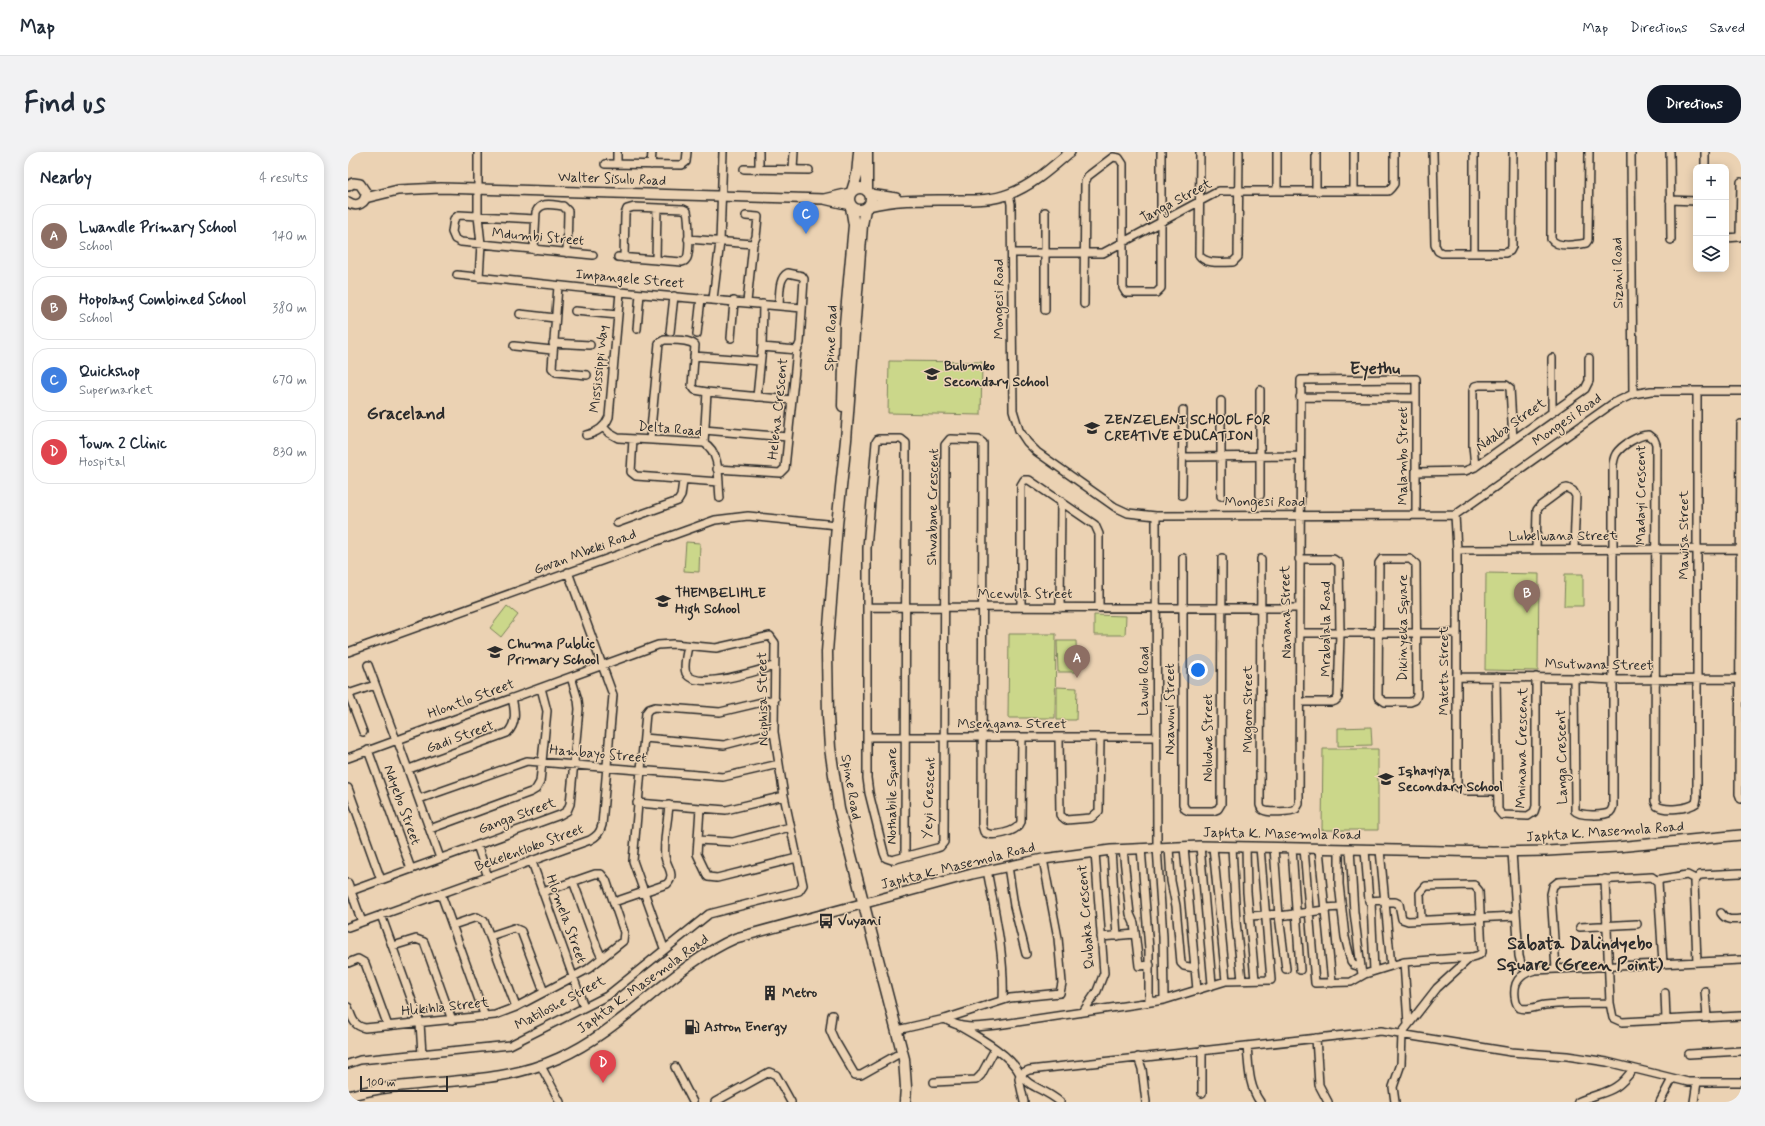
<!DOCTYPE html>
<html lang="en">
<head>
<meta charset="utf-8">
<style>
	:root { --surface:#fff; --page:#f2f2f3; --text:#1f2937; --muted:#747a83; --line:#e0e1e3; --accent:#111827 }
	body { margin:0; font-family:Mynerve,sans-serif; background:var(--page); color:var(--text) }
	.controls { position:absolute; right:12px; top:12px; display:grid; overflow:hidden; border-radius:8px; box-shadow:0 2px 10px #0003 }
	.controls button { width:36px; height:36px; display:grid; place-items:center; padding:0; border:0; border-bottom:1px solid var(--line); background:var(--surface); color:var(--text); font:20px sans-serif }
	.scale { position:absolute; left:12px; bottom:10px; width:88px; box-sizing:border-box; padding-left:4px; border:2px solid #2b2b2b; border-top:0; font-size:11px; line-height:14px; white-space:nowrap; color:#2b2b2b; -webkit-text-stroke:3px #ebd2b3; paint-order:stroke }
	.you { position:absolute; left:850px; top:518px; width:14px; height:14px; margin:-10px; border:3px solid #fff; border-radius:50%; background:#1a73e8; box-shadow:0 0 0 6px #1a73e833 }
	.badge { display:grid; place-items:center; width:26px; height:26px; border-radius:50%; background:var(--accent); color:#fff; font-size:13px; font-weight:700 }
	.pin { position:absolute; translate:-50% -33px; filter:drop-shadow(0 1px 2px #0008) }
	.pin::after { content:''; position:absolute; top:21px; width:14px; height:12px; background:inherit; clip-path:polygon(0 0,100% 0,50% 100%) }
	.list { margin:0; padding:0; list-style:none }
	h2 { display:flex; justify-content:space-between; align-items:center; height:52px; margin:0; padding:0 16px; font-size:17px }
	h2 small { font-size:13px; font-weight:400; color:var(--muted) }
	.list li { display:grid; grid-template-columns:26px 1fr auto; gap:12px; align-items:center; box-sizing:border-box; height:64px; margin:0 8px 8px; padding:0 8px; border:1px solid var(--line); border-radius:16px }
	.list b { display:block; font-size:15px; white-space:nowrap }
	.list p { margin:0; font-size:13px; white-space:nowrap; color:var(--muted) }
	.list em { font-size:13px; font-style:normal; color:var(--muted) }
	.icon { flex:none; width:22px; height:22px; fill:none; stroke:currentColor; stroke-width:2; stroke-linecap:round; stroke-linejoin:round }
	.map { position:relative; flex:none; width:1393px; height:950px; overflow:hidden; border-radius:16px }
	header { display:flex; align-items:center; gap:24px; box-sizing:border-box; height:56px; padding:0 20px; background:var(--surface); border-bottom:1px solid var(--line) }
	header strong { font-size:19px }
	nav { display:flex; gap:22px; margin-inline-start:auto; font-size:14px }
	.intro { display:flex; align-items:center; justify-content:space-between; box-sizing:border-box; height:96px; padding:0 24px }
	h1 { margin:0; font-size:28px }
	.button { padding:10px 18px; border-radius:16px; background:var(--accent); color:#fff; font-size:14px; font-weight:700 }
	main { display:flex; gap:24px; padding:0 24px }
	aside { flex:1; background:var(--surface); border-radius:16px; box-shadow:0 2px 10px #0003 }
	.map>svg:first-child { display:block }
	.green { fill:#cbd78a; stroke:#7b815a }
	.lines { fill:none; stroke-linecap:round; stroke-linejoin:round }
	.street-casing { stroke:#2b2b2b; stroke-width:10 }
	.secondary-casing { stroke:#2b2b2b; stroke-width:12 }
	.primary-casing { stroke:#2b2b2b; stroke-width:13 }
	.street { stroke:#ebd2b3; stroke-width:7 }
	.secondary { stroke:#ebd2b3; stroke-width:9 }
	.primary { stroke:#ebd2b3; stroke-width:10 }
	.labels { text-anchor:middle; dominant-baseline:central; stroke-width:3; stroke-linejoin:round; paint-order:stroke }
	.street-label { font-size:14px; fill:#2b2b2b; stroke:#ebd2b3 }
	.poi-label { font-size:14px; font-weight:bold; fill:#2b2b2b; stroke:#ebd2b3; text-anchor:start }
	.district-label { font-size:18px; font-weight:bold; fill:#2b2b2b; stroke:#ebd2b3 }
</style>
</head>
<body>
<header>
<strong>Map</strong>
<nav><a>Map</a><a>Directions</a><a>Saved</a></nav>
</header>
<div class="intro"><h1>Find us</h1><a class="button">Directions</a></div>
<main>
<aside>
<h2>Nearby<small>4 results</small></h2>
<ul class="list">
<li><span class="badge" style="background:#8d6e63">A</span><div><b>Lwandle Primary School</b><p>School</p></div><em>140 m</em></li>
<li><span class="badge" style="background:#8d6e63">B</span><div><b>Hopolang Combined School</b><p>School</p></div><em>380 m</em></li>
<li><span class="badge" style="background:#3f7fe0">C</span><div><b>Quickshop</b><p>Supermarket</p></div><em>670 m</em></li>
<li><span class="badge" style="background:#e0444e">D</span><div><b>Town 2 Clinic</b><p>Hospital</p></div><em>830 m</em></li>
</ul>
</aside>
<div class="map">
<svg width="1393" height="950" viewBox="0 0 1393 950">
	<rect width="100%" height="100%" fill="#ebd2b3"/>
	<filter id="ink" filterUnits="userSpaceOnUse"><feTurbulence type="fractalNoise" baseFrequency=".025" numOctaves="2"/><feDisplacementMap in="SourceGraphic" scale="8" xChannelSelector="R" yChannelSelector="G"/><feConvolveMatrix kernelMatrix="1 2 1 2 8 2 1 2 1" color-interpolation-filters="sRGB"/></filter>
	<g filter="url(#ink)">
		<path class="green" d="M541,209L634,210L633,263L540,261Z
			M338,390L352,391L351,420L336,419Z
			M1138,421L1191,422L1190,519L1137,518Z
			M1217,422H1235V454H1216Z
			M159,454L170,463L153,485L142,476Z
			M746,463L778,464L777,483H746Z
			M661,482H708L707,566H660Z
			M709,489H728L729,520H710Z
			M709,535L729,536L728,568H709Z
			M1023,575L1024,593L990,594V576Z
			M975,597H1030V678H974Z"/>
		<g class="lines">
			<g class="street-casing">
				<path id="street" d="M130,0V64L133,92L131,126
					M852,0L851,103C858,113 874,110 885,110L890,105L891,0
					M1006,0V38
					M1085,0L1087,93L1090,99L1094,101H1157L1162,99L1164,95L1165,0
					M1203,0V87C1209,96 1228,93 1238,91L1240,88L1241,0
					M1283,0L1285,242
					M1322,0L1323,88
					M1357,0V15
					M257,12L334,13L338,10L339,0
					M269,12V0
					M303,13L304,0
					M396,17L461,18
					M411,17V0
					M445,17L446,0
					M929,38V0
					M968,38V0
					M661,42L663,52L665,258L671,278L679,290L689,300L767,355L780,361L808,364L1107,363L1264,252L1285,242L1303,239H1393
					M1322,48L1348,49
					M398,64L410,65L408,85L405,92L399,150
					M187,67L111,63L106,67L104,80L107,87L113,90L245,103
					M1378,86L1391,85L1392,81L1393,30
					M340,87L405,92
					M186,98L188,60C193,49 205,53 215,54L220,59L219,101
					M664,101H755L871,39H1040L1043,36L1046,32V0
					M1126,101V0
					M270,105L334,110C337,109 337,109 339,106C342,100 341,66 339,59L335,57L286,55L279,57L277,62L276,106
					M308,108L309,56
					M109,123L272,140L454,156
					M210,134L204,216L208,220L239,223
					M365,147L372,90L375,0
					M736,152L737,30L740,24L765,5L771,6L775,12V136L778,141H808L813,136V0
					M431,153C432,143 430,126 440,121L454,124L456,127L452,191L449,198
					M697,158V60
					M227,159L270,163
					M172,162L207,166
					M289,177L292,142
					M322,180L326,144
					M349,182L353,146
					M383,186L386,149
					M205,191L242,193
					M166,194L204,198
					M414,195L415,152
					M346,204L412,209
					M912,238V343
					M359,240L444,248
					M952,245L1068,246
					M1204,261V206
					M1393,272L1391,642L1393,647
					M255,275L261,281L270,286L356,291C373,300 370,329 372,346
					M356,278L440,285
					M238,283C249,281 257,275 261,265L272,140
					M285,287L283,320L288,324L371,330
					M302,288L311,191L316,188C325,188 340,187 347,193L344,234L347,238L359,240L356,291
					M834,305L952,304
					M1127,315L1125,294V239L1127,234L1131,233H1158L1162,236L1165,288
					M369,317L432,321L437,316L449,198L414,195L409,245
					M1068,320L1117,319L1127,315L1237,237L1241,229V206
					M834,343L835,258
					M873,344V249
					M1107,363L1109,398V635L1117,639H1149
					M808,364L809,695L815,785L816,848
					M269,371L330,349L333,344L335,329
					M1188,397L1189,358L1192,354L1215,337L1219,336L1225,339L1228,344L1226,397
					M1109,398L1393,397
					M835,406V652L837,657L841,659H865L870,657L873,652L874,406
					M913,407L912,653C913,656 913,657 915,658C920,661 943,660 948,657L951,652C952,510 951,369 953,228L1068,227V363
					M951,407H985L991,411L992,481L990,546L987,549L983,550H952
					M1034,407H1062L1068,412L1069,543L1067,548L1062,550H1037L1030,545L1031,411Z
					M519,455L951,456
					M673,455V333L676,328H681L747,373L751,382V456
					M712,456L713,349
					M952,481H1109
					M340,494C339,501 335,514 338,521C348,540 410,518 426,514
					M0,500L367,368L400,364L489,373
					M20,513L48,588
					M1109,525L1226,526L1265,528L1393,527
					M1148,525L1150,658L1154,663L1180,664L1186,660L1188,654V525
					M1226,526L1227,659C1231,664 1257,664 1262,660C1264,658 1264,657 1265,654V312C1266,308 1266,305 1268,302C1273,294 1291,282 1301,283L1306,287L1308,292L1307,649L1309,654C1317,659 1340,657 1348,651L1349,646V239
					M0,540L15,580
					M0,542L27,533
					M519,585H808
					M711,585L712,663L718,668L743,666L751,659L752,585
					M296,586L376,593L426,580
					M49,587L92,706
					M20,598L63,717
					M0,606L310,493L325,492L368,496L422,484L427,491L426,580L436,644L455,733L451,739L361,762L259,844L162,893L12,908L0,912
					M61,617L159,581C169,572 167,558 164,546
					M0,636L33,728
					M71,647L179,609L375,625L431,612
					M289,651L378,658L436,644
					M352,656L349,702L360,725L369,726L449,706
					M82,677L183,640L188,637L192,630L199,559L193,536
					M350,688L385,690L442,675
					M129,693L140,725
					M852,694L864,832
					M821,695L823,729L828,754L833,811L836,814L847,816L836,695
					M865,695L878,829
					M884,695L888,770L894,828
					M898,695L899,740L907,828
					M793,696L801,797V850
					M926,696L931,764L938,817
					M944,696L952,818
					M956,696L967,831L1003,830L1017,822L1056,810L1124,805L1131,803L1134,800L1131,739L1126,733L1078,734L1072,741L1073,768
					M775,697L782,762L786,771L791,814L802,813
					M971,697L984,831
					M991,697V732L997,785L1003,809L1006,813L1013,815
					M1002,697L1006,760L1014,823
					M763,698L769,784
					M1017,698L1021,749L1036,748
					M1032,698L1043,814
					M1164,700L1171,804L1173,812L1179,820
					M557,704L558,291L553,287H530L528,290L519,396V626L521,641L536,701L538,706L544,708L589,696L592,695L596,690L597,293L602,287L631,288L635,291L634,673L636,680C645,686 669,680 673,670L674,585
					M184,710L236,855
					M660,714L666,754L678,802
					M639,718C647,761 657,805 655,848
					M1257,727L1262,851L1265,866L1274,870L1393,864
					M1308,728L1339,723L1347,727
					M225,729L249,795L254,806
					M0,731L14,770
					M0,740L212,663L219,659L222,652L231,557L230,548L223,525
					M93,742L137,865
					M266,750L319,732C328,723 319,715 317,705C315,690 320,668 321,653
					M1023,750L1026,819
					M1037,750H1047L1051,752L1054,767L1060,769L1168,764
					M977,756L993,755
					M1373,761C1378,769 1385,768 1393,767
					M33,763L72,871L74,902
					M902,764L931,762
					M931,764L977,758
					M105,773L129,765L136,769L168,855
					M0,775L242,688C249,684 252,681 254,673L265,543L220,420
					M1232,775L1289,772
					M142,784L166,776L173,779L196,840
					M753,785L787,782
					M45,794L68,787L76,790L104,868
					M316,796L285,709L298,561L301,557L307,555L372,560L427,547
					M1056,810L1060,872
					M1349,810L1346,730L1352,723L1393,721
					M0,811L10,807L17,811L40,874
					M847,816L849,838
					M1208,817L1203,742L1205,734L1210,730L1304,725L1310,730L1315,812
					M1357,839L1359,866
					M1317,841L1318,868
					M1262,851C1241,851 1218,851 1197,853C1190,854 1179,859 1172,856C1166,852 1166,838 1168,832C1171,824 1179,820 1187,818L1393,808
					M0,855C4,865 5,874 17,876L147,863L168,855L240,817L275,789L276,780L258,728L253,722H247L195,740
					M735,860L749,839L756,821L747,700
					M484,863L482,878L486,887L507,923H513L554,900
					M597,867C614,878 630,875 649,873L816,848L878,829L923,828L912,695
					M611,874C630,885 662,902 672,922L681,918L1033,879L1163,900L1219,904L1259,910L1340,930H1393
					M549,878L597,867L662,846L712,841L714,831L710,786L695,707
					M968,886L971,933L980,950
					M899,894C901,914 900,933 912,950
					M1341,902L1393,899
					M790,905L794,917L798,950
					M193,914L212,950
					M327,915L345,950
					M672,922C680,935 699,938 712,950
					M672,922L671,927L676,950
					M586,930L628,928L633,923L647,897
					M854,941V898
					M367,950L421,920L428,923L443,950
					M1047,950L1045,935L1053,912L1054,881L1089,836L1123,805
					M1230,950C1256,938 1267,943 1285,917
					M1312,950L1324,927
					M1346,950L1349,930"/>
			</g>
			<g class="secondary-casing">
				<path id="secondary" d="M0,34L5,31L12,32L18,41C18,51 9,56 0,50
					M522,42L548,46
					M17,46L50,38L93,36L476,47L502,41
					M476,47L502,53
					M521,54C548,47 578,48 606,48C625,48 643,49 661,42C685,33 703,16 722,0
					M0,944C69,924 144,937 211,906C277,877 322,815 388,786L624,722L695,707L763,698L852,694L1145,700L1199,699L1269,695L1393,683"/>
			</g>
			<g class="primary-casing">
				<path id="primary" d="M519,0V39
					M501 47a11 11 0 1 1 22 0a11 11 0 1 1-22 0Z
					M504,39L509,23L511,0
					M517,57L514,73L498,288L489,373L479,500L480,564L482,596L491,657L556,907L558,935L557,950
					M495,254L497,172L506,73L503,55"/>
			</g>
			<use href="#street" class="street"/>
			<use href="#secondary" class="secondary"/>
			<use href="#primary" class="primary"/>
		</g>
	</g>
	<defs>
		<g id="school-bare" transform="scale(1.2)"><path d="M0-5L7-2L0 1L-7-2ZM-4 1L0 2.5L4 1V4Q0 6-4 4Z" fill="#2b2b2b" stroke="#ebd2b3" stroke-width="2.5" paint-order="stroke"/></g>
		<g id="bus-bare" transform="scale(1.2)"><path d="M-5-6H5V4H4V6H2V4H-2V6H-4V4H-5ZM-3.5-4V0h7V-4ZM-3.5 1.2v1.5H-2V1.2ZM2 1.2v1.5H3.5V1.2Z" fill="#2b2b2b" stroke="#ebd2b3" stroke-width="2.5" paint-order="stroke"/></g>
		<g id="building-bare" transform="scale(1.2)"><path d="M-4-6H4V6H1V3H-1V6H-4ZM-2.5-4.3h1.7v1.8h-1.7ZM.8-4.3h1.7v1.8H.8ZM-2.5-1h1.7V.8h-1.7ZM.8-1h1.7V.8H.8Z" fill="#2b2b2b" stroke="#ebd2b3" stroke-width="2.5" paint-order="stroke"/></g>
		<g id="fuel-bare" transform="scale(1.2)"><path d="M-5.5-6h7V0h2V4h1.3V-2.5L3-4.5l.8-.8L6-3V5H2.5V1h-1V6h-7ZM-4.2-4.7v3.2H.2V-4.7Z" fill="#2b2b2b" stroke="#ebd2b3" stroke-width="2.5" paint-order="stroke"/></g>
	</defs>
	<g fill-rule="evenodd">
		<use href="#school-bare" x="584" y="222"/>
		<use href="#school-bare" x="744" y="276"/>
		<use href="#school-bare" x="315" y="449"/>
		<use href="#school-bare" x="147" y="500"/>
		<use href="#school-bare" x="1038" y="627"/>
		<use href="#bus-bare" x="478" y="769"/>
		<use href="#building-bare" x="422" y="841"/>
		<use href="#fuel-bare" x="344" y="875"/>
	</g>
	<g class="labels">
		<g class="street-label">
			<text transform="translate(264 27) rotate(2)">Walter Sisulu Road</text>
			<text transform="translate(828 49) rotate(-28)">Tanga Street</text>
			<text transform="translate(190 85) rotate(5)">Mdumbi Street</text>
			<text transform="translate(1270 121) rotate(-91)">Sizani Road</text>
			<text transform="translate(282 127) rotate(5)">Impangele Street</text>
			<text transform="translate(651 147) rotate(-90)">Mongesi Road</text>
			<text transform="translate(483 186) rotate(-87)">Spine Road</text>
			<text transform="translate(251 217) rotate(-84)">Mississippi Way</text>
			<text transform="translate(430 257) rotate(-84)">Helena Crescent</text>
			<text transform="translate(1219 268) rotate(-35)">Mongesi Road</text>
			<text transform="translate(1163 273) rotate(-35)">Ndaba Street</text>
			<text transform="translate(322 277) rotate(5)">Delta Road</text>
			<text transform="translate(1055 304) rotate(-90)">Malambo Street</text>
			<text transform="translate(1293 343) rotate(-90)">Madayi Crescent</text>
			<text x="917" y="350">Mongesi Road</text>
			<text transform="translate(585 355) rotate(-89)">Shwabane Crescent</text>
			<text transform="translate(1336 383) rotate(-90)">Mawisa Street</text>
			<text x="1215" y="384">Lubelwana Street</text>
			<text transform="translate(237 400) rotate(-20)">Govan Mbeki Road</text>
			<text x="677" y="442">Mcewula Street</text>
			<text transform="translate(938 460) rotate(-91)">Nanana Street</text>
			<text transform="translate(1055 476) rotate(-90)">Dikinyeka Square</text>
			<text transform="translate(978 477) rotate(-90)">Mrabalala Road</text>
			<text transform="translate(1251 513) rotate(1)">Msutwana Street</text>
			<text transform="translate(1096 519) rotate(-90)">Mateta Street</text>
			<text transform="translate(796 529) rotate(-89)">Lawulo Road</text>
			<text transform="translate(123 547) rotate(-20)">Hlontlo Street</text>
			<text transform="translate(415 547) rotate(-91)">Nciphisa Street</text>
			<text transform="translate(822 557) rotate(-90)">Nxawuni Street</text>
			<text transform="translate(900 557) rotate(-90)">Mkgoro Street</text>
			<text x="664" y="572">Msengana Street</text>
			<text transform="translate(112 585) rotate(-20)">Gadi Street</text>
			<text transform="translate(860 586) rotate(-90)">Noludwe Street</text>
			<text transform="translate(1174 596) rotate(-89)">Mninawa Crescent</text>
			<text transform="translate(250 602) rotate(5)">Hambayo Street</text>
			<text transform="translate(1214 605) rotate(-91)">Langa Crescent</text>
			<text transform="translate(503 635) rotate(80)">Spine Road</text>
			<text transform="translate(544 644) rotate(-90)">Nothabile Square</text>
			<text transform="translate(581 646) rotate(-88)">Yeyi Crescent</text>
			<text transform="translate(54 653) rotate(70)">Ndyebo Street</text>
			<text transform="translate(169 664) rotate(-20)">Ganga Street</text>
			<text transform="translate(1257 680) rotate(-4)">Japhta K. Masemola Road</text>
			<text transform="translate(934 682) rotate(1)">Japhta K. Masemola Road</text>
			<text transform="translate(181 696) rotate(-20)">Bekelentloko Street</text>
			<text transform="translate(610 714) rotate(-14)">Japhta K. Masemola Road</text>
			<text transform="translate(738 765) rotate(-94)">Qubaka Crescent</text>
			<text transform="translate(218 767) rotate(70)">Hlomela Street</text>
			<text transform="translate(295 832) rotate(-36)">Japhta K. Masemola Road</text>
			<text transform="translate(212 851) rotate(-28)">Matiloshe Street</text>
			<text transform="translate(97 855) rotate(-6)">Hlikihla Street</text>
		</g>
		<g class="poi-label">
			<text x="596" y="214">Bulumko<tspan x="596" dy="16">Secondary School</tspan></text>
			<text x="756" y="268">ZENZELENI SCHOOL FOR<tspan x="756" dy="16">CREATIVE EDUCATION</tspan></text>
			<text x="327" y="441">THEMBELIHLE<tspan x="327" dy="16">High School</tspan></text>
			<text x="159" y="492">Chuma Public<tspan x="159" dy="16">Primary School</tspan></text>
			<text x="1050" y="619">Iqhayiya<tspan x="1050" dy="16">Secondary School</tspan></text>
			<text x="490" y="769">Vuyani</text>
			<text x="434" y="841">Metro</text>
			<text x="356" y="875">Astron Energy</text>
		</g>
		<g class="district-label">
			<text x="1027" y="217">Eyethu</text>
			<text x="58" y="262">Graceland</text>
			<text x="1232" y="792">Sabata Dalindyebo<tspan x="1232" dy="21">Square (Green Point)</tspan></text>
		</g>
	</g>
</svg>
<div class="controls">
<button>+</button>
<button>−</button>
<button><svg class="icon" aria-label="layers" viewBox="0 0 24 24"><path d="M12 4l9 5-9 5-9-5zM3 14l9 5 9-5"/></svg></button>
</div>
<div class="scale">100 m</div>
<div class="you"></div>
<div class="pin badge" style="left:729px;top:526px;background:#8d6e63">A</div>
<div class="pin badge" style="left:1179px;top:461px;background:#8d6e63">B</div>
<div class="pin badge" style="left:458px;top:82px;background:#3f7fe0">C</div>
<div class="pin badge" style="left:255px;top:931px;background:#e0444e">D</div>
</div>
</main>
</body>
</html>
